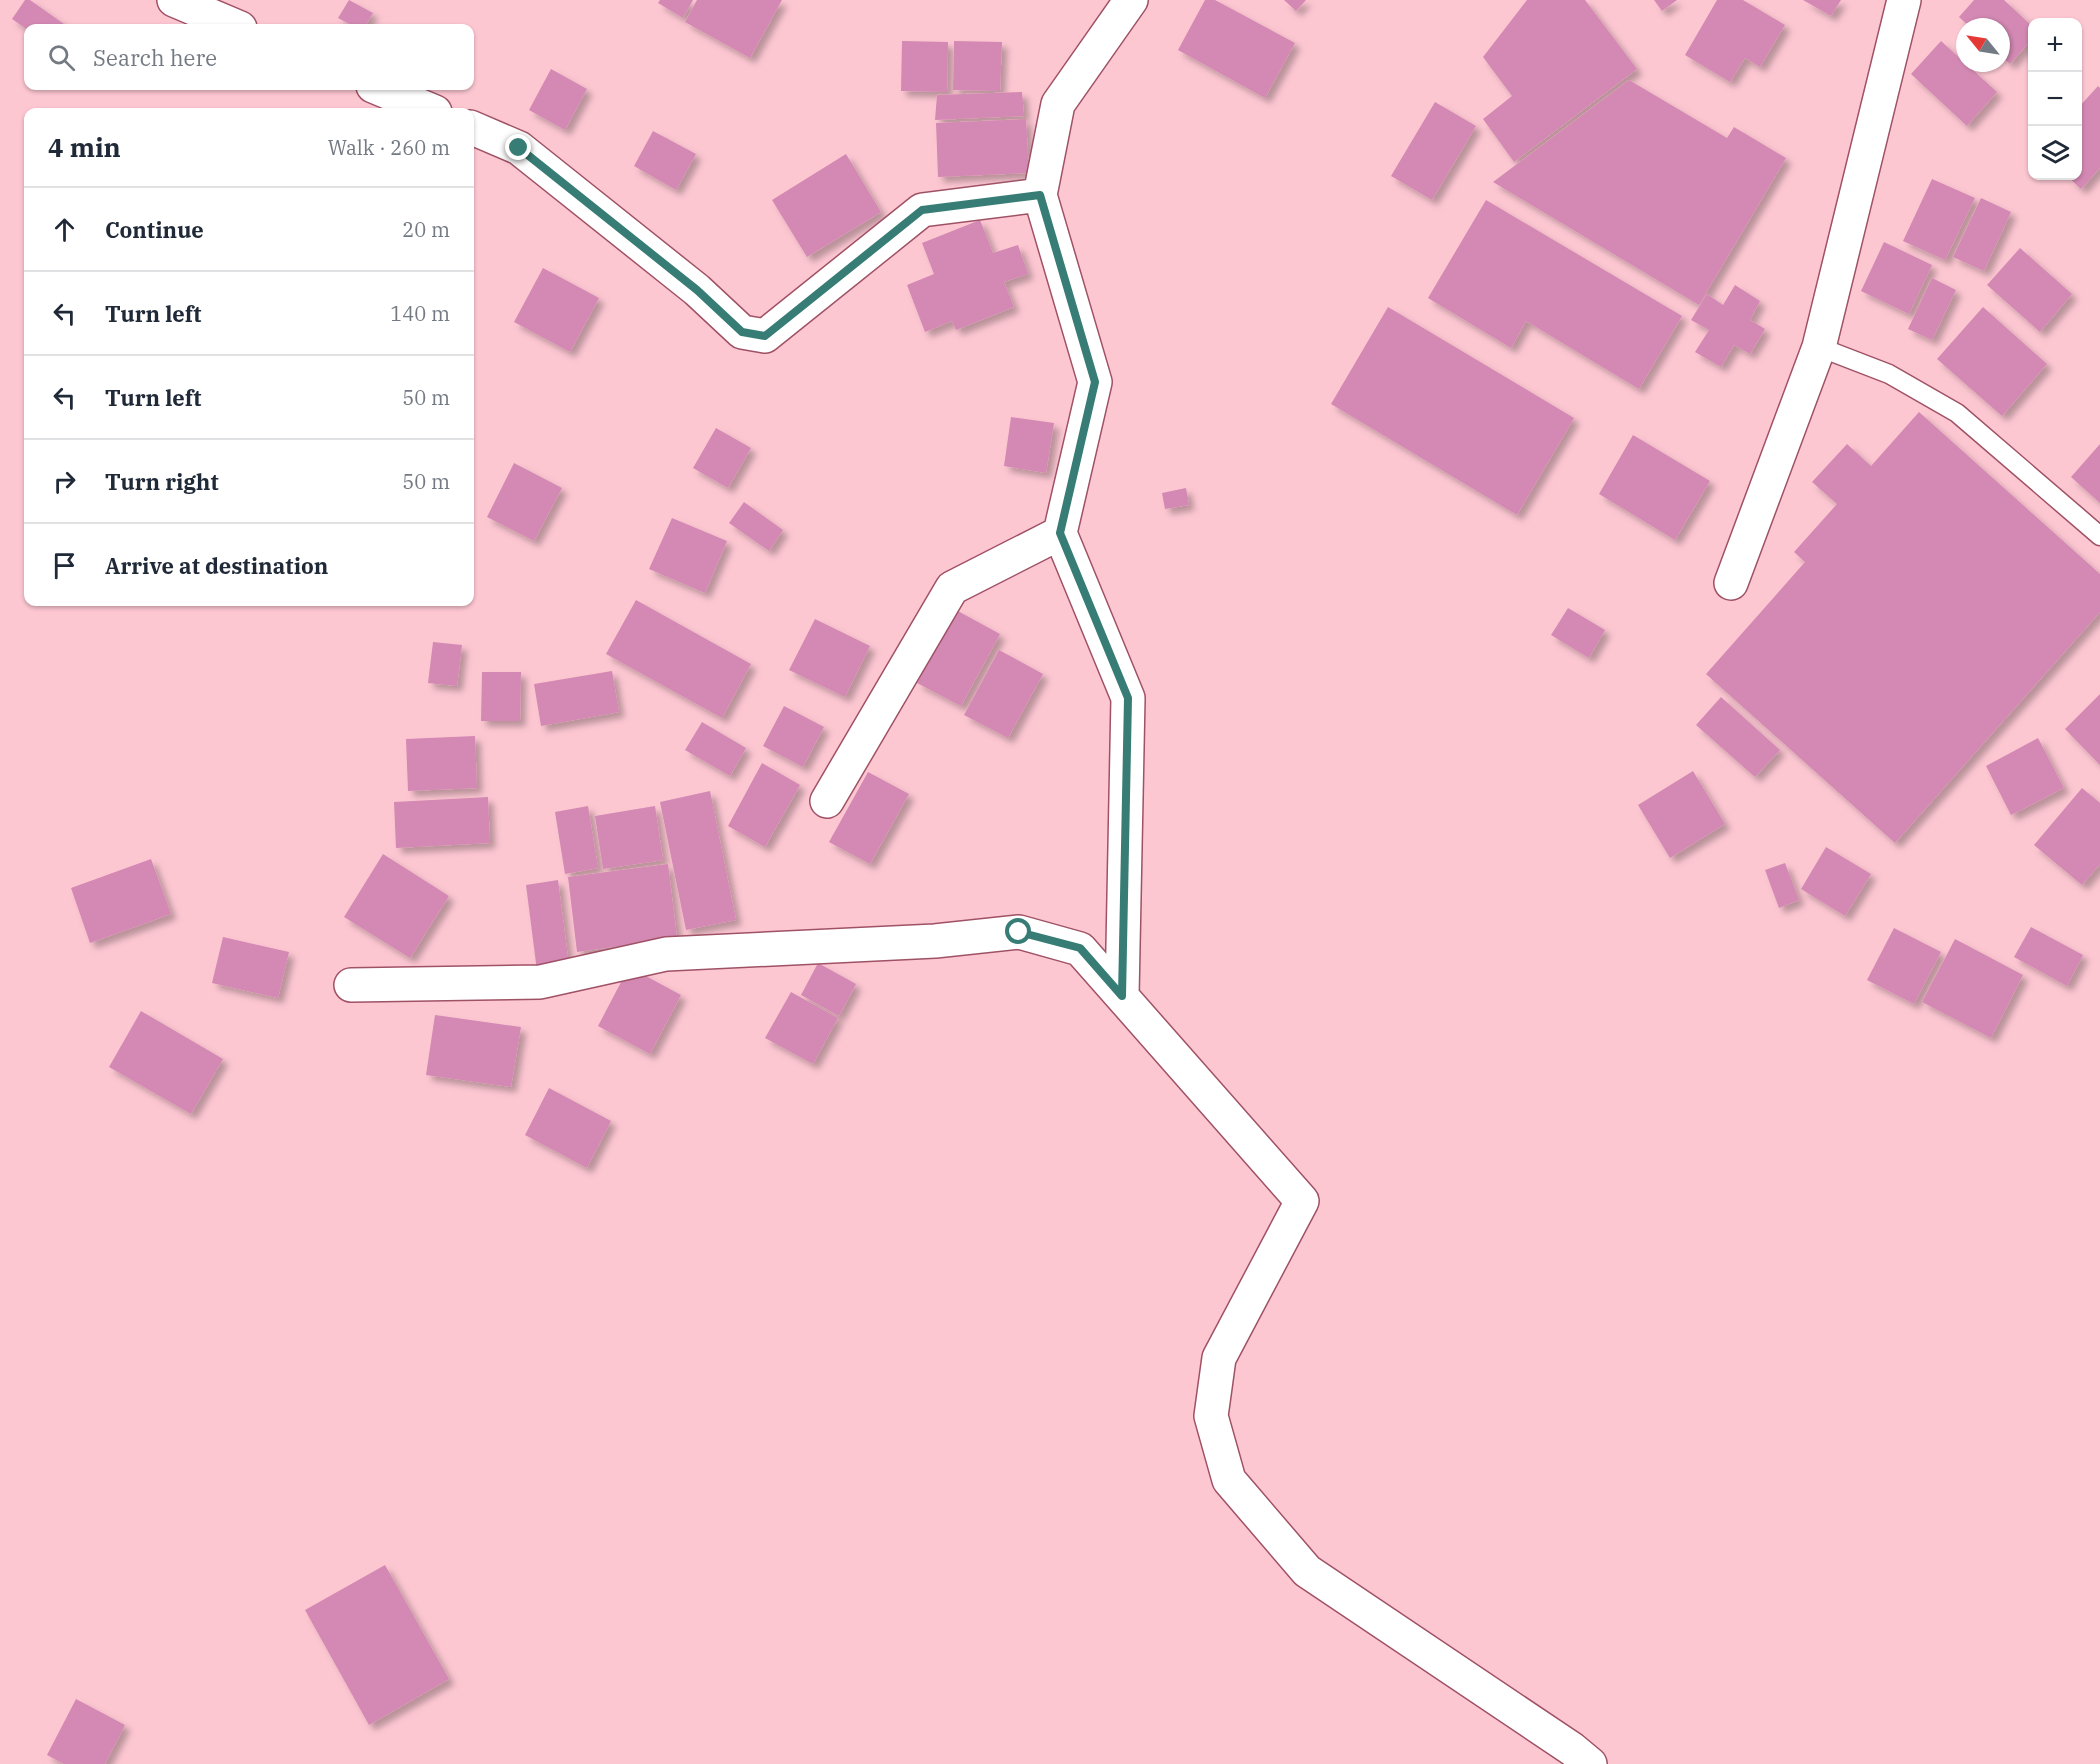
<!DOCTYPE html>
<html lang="en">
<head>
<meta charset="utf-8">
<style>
	:root { --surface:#fff; --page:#f2f2f3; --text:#1f2937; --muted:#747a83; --line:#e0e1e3 }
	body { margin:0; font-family:"IBM Plex Serif",serif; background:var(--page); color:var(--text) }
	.controls { position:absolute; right:18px; top:18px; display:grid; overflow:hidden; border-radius:12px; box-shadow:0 2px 4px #0004 }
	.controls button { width:54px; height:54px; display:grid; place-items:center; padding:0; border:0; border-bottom:2px solid var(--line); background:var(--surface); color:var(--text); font:30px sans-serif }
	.compass { position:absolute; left:1956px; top:18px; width:54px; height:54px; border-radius:50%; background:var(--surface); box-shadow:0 2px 4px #0004; rotate:300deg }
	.stop { position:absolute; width:18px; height:18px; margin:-14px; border:4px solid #377d75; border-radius:50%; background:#fff }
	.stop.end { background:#377d75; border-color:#fff; box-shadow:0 2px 6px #0008 }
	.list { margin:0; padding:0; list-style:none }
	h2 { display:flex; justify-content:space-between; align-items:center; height:78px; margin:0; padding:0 24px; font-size:26px }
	h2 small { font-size:20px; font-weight:400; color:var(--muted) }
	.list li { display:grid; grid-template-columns:39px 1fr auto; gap:18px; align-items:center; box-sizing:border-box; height:84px; padding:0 24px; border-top:2px solid var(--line) }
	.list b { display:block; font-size:22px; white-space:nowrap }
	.list em { font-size:20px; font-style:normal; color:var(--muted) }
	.icon { flex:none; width:33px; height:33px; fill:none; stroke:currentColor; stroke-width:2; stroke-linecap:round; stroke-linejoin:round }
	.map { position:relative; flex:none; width:2100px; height:1764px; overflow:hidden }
	.search { position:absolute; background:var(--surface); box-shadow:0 2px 4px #0004; left:24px; top:24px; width:450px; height:66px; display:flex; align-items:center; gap:15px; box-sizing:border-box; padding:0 21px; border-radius:12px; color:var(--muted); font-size:22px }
	.panel { position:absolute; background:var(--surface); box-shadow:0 2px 4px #0004; left:24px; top:108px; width:450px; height:498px; border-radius:12px }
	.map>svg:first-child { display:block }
	.building { fill:#d389b3; filter:url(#shadow) }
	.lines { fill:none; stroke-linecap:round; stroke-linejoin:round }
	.lane-casing { stroke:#9f5165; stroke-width:21 }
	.street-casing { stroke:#9f5165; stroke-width:36 }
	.lane { stroke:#fff; stroke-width:18 }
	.street { stroke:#fff; stroke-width:33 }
	.route { stroke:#377d75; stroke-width:8 }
</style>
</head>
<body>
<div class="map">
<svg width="2100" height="1764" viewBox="0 0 2100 1764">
	<defs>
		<filter id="shadow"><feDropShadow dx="5.5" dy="5.5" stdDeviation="3" flood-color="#0004"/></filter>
	</defs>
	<rect width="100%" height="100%" fill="#fdc7d2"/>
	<path class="building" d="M25,0H30L64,24L61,28H28V30L12,19Z
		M349,0L373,13L364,28H357L338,18Z
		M660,0H693L683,18L658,3Z
		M697,0H782L750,58L685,22Z
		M1205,0H1215L1295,43L1265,98L1178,50Z
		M1284,0H1306L1296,11Z
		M1527,0H1585L1637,69L1514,162L1483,119L1512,96L1483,57Z
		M1654,0H1677L1662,11Z
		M1717,0H1743L1785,25L1760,67L1745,58L1730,82L1685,55Z
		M1803,0H1841L1831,16Z
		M1974,0H2004L2032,26V39L2010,64L2001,56V27H1970L1959,17Z
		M902,41L948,42L947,92L901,91Z
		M954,41L1002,42L1000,91L953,90Z
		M1941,41L1997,92L1967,126L1911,74Z
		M551,69L587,89L565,130L529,110Z
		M1629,80L1727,138L1734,127L1786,158L1699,305L1493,182Z
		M2098,86L2100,88V168L2081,189L2067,176H2078V108Z
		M1022,92L1024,116L935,120L937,95Z
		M1435,102L1476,126L1432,200L1391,176Z
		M1026,119L1029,173L938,177L936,123Z
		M653,131L696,154L676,190L634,166Z
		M846,154L881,212L807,257L772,200Z
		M1932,179L1975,198L1945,260L1903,241Z
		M1981,198L2011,212L1984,271L1953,257Z
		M1486,200L1682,316L1639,389L1526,321L1511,348L1428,298Z
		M980,220L993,253L1018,245L1028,274L1004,282L1014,307L956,330L952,321L925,332L907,285L934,274L922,243Z
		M1884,242L1932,265L1909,314L1861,291Z
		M2020,248L2072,294L2040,332L1987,285Z
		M543,268L599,298L570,352L514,322Z
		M1932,278L1956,290L1932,340L1908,329Z
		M1735,285L1760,301L1750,320L1765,329L1750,354L1734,345L1721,367L1695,352L1709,330L1691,320L1707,294L1723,305Z
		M1388,307L1574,418L1517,515L1331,404Z
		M1983,307L2047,364L2002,416L1937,359Z
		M1919,412L2100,574V612L1895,843L1706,674L1805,562L1794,552L1837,504L1812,482L1847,444L1871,466Z
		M1011,417L1054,423L1046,473L1004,466Z
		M716,428L751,448L728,488L693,468Z
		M1633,435L1710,481L1675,540L1599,494Z
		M2100,444V503L2071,477Z
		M514,463L562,488L534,541L487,517Z
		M1186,488L1189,505L1165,509L1162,493Z
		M744,502L783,530L769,551L729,523Z
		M672,518L727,541L705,593L649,569Z
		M636,600L751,664L722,718L606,654Z
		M1568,608L1605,630L1589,658L1551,635Z
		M956,610L1000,634L961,706L917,683Z
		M815,619L870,646L845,697L789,670Z
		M433,642L462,645L457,686L428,683Z
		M999,650L1043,674L1008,738L964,715Z
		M612,671L619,712L541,726L534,684Z
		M482,672H521L520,721H481Z
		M2100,694V765L2065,729Z
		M1721,697L1780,750L1755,777L1696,725Z
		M784,706L824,727L803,767L763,746Z
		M702,722L746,748L730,776L685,750Z
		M475,736L477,788L408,791L406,739Z
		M2038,738L2064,788L2011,815L1986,766Z
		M762,763L800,785L765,847L728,826Z
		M1693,771L1725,824L1670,858L1638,805Z
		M868,772L909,794L870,864L829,842Z
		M2082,788L2100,803V864L2082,885L2034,845Z
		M710,791L736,920L686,930L660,802Z
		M488,797L490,843L396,848L394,802Z
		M588,806L598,868L565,874L555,812Z
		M655,806L663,860L603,869L595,816Z
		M1826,847L1871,874L1845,916L1801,889Z
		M383,854L449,896L410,958L344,917Z
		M151,859L171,914L90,943L71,888Z
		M1785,863L1799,900L1779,908L1765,870Z
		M668,864L677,938L577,952L568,877Z
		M558,880L569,966L537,971L526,885Z
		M2031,927L2083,955L2067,986L2014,957Z
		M1894,928L1941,952L1914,1004L1867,980Z
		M223,937L289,952L278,998L212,983Z
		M1955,939L2023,975L1991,1038L1922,1002Z
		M818,963L856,984L839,1016L801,995Z
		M629,967L681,995L650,1054L598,1026Z
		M791,992L838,1018L813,1064L765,1038Z
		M141,1011L223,1059L191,1114L109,1067Z
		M435,1015L521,1027L511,1087L426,1075Z
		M549,1088L611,1121L587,1168L525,1135Z
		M385,1565L449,1679L369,1725L305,1610Z
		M76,1699L125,1725L105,1764H64L47,1755Z"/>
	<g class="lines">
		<g class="lane-casing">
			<path id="lane" d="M1819,347L1889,374L1957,413L2100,536"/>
		</g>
		<g class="street-casing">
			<path id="street" d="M174,0L240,28
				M373,86L435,112
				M470,127L519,148L697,290L742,332L765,336L922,210L1040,195
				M1731,583L1819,347L1904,0
				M827,801L952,588L1060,533
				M351,985L540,982L666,954L935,941L1019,932L1080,949L1302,1201L1219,1358L1211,1416L1229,1480L1307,1571L1572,1749L1590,1764
				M1122,996L1128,698L1060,533L1095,382L1040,195L1058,104L1131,0"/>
		</g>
		<use href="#lane" class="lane"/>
		<use href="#street" class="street"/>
	</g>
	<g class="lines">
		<path class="route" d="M519,148L697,290L742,332L765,336L922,210L1040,195L1095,382L1060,533L1128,698L1122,996L1080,948L1019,932"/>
	</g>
</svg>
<div class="controls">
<button>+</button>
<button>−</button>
<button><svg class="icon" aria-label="layers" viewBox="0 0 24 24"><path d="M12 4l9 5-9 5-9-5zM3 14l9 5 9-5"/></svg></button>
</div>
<svg class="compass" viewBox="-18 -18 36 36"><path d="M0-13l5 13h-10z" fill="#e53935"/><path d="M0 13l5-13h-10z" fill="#747a83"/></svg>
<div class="stop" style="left:1019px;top:932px"></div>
<div class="stop end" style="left:519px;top:148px"></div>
<div class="search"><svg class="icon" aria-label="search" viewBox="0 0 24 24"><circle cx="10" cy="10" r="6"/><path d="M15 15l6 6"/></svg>Search here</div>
<section class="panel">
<h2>4 min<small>Walk · 260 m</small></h2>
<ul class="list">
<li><svg class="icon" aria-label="ahead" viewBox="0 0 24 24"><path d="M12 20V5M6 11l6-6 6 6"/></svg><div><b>Continue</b></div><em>20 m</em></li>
<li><svg class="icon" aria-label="left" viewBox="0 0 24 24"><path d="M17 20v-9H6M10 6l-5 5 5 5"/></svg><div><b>Turn left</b></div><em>140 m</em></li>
<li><svg class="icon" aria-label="left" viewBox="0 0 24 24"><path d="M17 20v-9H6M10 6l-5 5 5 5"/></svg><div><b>Turn left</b></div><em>50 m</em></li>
<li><svg class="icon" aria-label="right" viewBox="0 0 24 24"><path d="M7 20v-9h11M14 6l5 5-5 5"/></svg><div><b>Turn right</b></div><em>50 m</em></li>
<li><svg class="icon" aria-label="arrive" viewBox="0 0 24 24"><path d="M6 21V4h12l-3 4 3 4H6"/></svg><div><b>Arrive at destination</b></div></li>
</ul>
</section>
</div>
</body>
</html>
